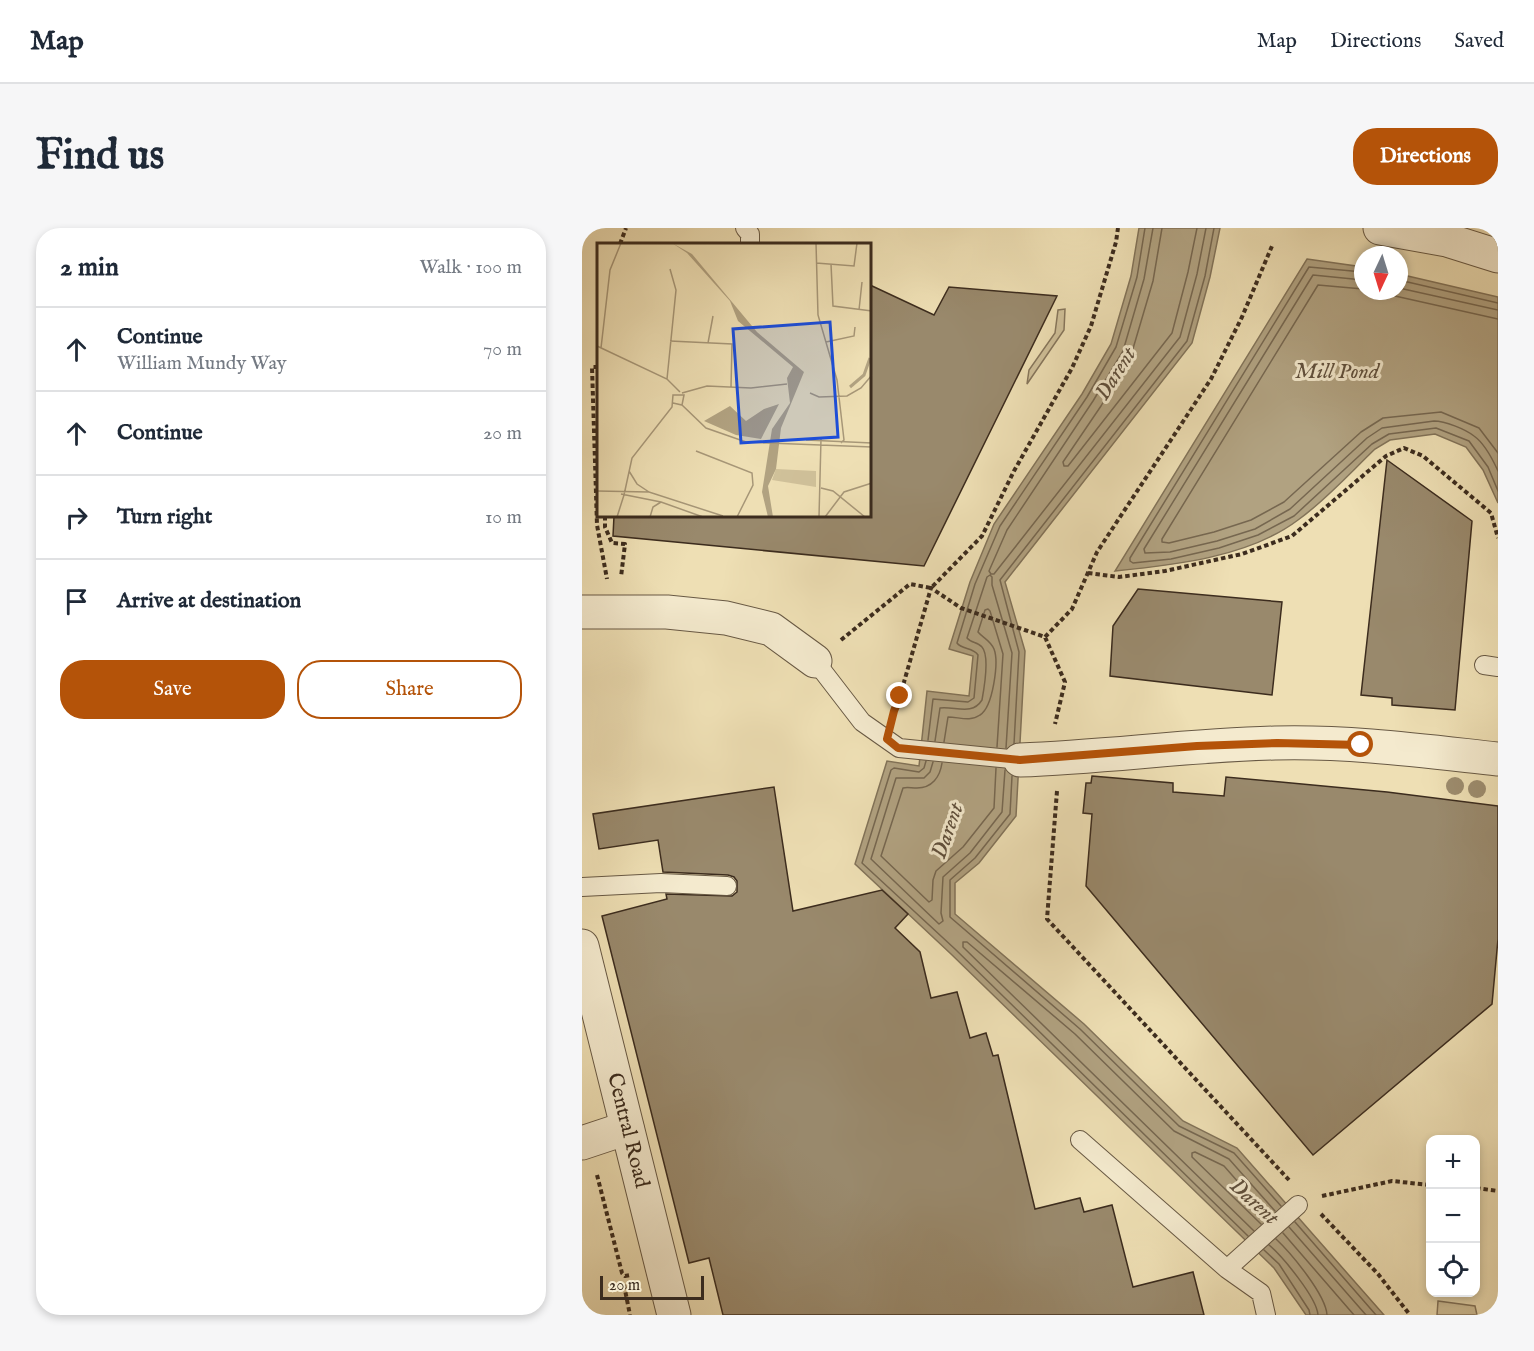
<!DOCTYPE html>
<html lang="en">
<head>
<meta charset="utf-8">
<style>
	:root { --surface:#fff; --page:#f6f6f7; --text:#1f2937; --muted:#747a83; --line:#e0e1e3; --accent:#b45309 }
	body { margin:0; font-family:"IM FELL English",serif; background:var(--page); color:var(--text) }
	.controls { position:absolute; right:18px; bottom:18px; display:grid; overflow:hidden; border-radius:12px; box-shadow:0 3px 9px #0003 }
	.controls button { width:54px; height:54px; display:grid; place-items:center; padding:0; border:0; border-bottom:2px solid var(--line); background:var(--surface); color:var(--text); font:30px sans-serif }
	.compass { position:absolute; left:772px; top:18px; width:54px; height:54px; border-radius:50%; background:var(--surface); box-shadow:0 3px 9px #0003; rotate:184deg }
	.scale { position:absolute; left:18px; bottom:15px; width:104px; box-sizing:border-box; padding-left:6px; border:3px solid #3c2c1e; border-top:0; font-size:16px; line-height:21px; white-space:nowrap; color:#3c2c1e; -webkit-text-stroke:4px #f4eace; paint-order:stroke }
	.stop { position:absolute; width:18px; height:18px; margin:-14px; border:4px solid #b45309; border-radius:50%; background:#fff }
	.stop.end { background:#b45309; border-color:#fff; box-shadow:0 2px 6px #0008 }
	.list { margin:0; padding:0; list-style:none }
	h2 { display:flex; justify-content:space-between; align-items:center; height:78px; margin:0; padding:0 24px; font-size:26px }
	h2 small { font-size:20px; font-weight:400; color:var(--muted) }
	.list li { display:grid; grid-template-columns:39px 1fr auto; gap:18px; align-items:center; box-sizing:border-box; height:84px; padding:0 24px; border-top:2px solid var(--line) }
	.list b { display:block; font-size:22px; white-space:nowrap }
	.list p { margin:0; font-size:20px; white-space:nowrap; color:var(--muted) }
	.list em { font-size:20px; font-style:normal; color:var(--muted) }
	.actions { display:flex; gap:12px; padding:18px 24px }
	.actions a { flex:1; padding:14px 0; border:2px solid var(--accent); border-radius:24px; text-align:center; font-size:21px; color:var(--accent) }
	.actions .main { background:var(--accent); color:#fff }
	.icon { flex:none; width:33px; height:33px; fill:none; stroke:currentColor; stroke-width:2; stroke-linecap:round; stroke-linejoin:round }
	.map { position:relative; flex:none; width:916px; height:1087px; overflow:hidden; border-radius:24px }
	header { display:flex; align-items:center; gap:36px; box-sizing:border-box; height:84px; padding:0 30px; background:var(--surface); border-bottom:2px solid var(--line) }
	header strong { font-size:28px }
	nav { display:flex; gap:33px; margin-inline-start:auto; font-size:21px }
	.intro { display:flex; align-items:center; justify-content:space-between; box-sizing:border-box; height:144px; padding:0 36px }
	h1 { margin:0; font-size:42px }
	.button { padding:15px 27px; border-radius:24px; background:var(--accent); color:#fff; font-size:21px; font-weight:700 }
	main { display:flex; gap:36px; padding:0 36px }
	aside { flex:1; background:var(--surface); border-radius:24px; box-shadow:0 3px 9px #0003 }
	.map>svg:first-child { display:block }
	.green { fill:#d0c19a; stroke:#86765c; stroke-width:1.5 }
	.water { fill:#b1a281; stroke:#827359; stroke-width:1.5 }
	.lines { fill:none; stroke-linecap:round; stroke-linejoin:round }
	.shore { stroke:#766750; stroke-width:1.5 }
	.building { fill:#99896c; stroke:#3c2c1e; stroke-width:1.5 }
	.service-casing { stroke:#685944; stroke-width:20 }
	.minor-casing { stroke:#685944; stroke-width:35 }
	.tertiary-casing { stroke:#685944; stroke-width:35 }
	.path { stroke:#3c2c1e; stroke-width:4; stroke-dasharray:4.5 3; stroke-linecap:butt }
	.service { stroke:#f4eace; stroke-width:18 }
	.minor { stroke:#f4eace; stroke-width:33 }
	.tertiary { stroke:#f4eace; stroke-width:33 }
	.tree { fill:#9d8d6f }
	.route { stroke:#b45309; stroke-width:8 }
	.labels { text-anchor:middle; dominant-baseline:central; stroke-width:6; stroke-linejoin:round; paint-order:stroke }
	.street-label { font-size:21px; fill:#3c2c1e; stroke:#f4eace }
	.water-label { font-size:22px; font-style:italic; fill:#5f4f3c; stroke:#f4eace }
	.inset-river { fill:none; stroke:#b1a281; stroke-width:3 }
	.inset-road { fill:none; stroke:#a79778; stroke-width:1.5 }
	.view { fill:#1d4ed8; fill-opacity:0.15; stroke:#1d4ed8; stroke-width:3 }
	.inset-edge { fill:none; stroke:#3c2c1e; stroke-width:3 }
</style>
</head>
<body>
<header>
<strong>Map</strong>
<nav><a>Map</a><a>Directions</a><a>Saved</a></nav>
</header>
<div class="intro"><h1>Find us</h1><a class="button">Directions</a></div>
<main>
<aside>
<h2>2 min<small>Walk · 100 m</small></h2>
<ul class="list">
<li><svg class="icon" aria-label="ahead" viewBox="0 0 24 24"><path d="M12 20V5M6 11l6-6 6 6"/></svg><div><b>Continue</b><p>William Mundy Way</p></div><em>70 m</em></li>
<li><svg class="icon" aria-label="ahead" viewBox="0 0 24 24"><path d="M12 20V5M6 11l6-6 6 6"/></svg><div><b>Continue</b></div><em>20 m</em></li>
<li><svg class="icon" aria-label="right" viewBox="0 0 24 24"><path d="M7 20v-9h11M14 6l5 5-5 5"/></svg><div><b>Turn right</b></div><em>10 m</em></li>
<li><svg class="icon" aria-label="arrive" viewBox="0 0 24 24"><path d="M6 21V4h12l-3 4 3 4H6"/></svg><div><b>Arrive at destination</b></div></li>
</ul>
<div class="actions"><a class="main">Save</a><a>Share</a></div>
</aside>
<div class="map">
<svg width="916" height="1087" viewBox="0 0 916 1087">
	<rect width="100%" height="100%" fill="#eedfb4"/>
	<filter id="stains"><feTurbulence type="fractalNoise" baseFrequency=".00333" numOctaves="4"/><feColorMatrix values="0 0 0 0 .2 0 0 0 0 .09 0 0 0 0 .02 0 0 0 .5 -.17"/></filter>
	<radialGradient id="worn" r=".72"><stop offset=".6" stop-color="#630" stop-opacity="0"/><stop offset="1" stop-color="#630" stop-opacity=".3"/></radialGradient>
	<path class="green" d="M483,81L482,102L445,156L447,142L473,105L476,82Z
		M856,1073L893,1078L895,1087H855Z"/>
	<path class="water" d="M557,0H638L628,49L610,115L423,354L443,423L434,588L397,635L373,655V686L502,796L601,893L655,920L802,1087H724L692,1040L369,726L273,636L305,533L337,538L345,463L387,468L391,428L367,421L388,354L412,296L500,166L529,116L549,48Z
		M725,31L781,39V63H817V46L916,69V275L901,242L884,219L853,206L808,212L793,221C769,244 744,272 716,292C667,329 593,337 533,343Z"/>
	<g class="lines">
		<path class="shore" d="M571,0L562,51L541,123L511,173L425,302L407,343L409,346H412L598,109L615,46L624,0
			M580,0L571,53L550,124L519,178L481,234L482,238H486L590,105L606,44L615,0
			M781,44L727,39L548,330V333L551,335L589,331L637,320L676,307L712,288L790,216L807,206L854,200L887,213L906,239L916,263
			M781,52L731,47L562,321L563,325L588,324L635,313L673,301L708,281L785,210L800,200L852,193C863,193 883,201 892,208C902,215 911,232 916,243
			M817,52L916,75
			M817,60L916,82
			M781,61L736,57L580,311V314L587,315L632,304L669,292L702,274L779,204L801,190L859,184L897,200L916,225
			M803,63L813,68L916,91
			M346,512L351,471L386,474L392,470L396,427C391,419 380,422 375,415L393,356L418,298L505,169L534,119L555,49L563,0
			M353,513L358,480C373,478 390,488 400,472C402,461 408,428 400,419C396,414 389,415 385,410L405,349L408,347L410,349V357L430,425L424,520
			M362,514L366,489C377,489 388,494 398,487C411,479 417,434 412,421C408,412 401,410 396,404L403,382L406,381L408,383L421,426L415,519
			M432,516L437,424L418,352L605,113L623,48L632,0
			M344,533L342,540L337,544L312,540L309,542L280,635L373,721L666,1008
			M351,534L348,544L342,550H314L289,631L357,696L361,693L359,685L361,649L388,625L420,584L423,542
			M360,535C358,549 350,560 335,560C329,560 325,559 321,560L299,628L347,674L350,672L351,652L354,643L381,619L412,580L414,540
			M430,548L428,586L393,630L368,652V689L498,801L597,898L652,925L699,978
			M713,994L794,1087
			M679,996L610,929V925L613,924L642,938L687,989
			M707,999L784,1087
			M672,1003L381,719V714H385L493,806L592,903L647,931L693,983
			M701,1005L772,1087
			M694,1011C709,1025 744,1067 745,1087
			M687,1017C701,1029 735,1070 736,1087
			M682,1022L697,1036L727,1082L728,1087"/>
	</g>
	<path class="building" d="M288,57L352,87L367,59L475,68L342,338L31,308L32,288H288Z
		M805,232L890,293L873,482L810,477V470L779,467Z
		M556,361L700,374L690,467L528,448L531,398Z
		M510,548L591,555V564L642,568L644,549L805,564L916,578V711L910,776L731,927L504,658L510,586L501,585L504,555H509Z
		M192,559L211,683L300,662L326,686L313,700L338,724L349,770L375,764L388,810L404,805L411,828L416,827L453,981L498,970L502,984L530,977L551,1059L611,1044L622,1087H141L127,1030L107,1035L20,688L85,671L84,666L150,668L155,664V653L152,649L146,647L81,644L76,612L17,621L11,586Z"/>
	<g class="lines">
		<g class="service-casing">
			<path id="service" d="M163,0L168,6V16
				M233,433L280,494L317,520L438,532
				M902,437L916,439
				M0,659L79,655L145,658
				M498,912L645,1041L679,1065L684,1087
				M645,1041L716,977"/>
		</g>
		<g class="minor-casing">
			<g id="minor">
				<path d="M0,384H85L144,390L189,401L233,433"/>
				<path d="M438,532C523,529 608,517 693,515C768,513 842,523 916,531"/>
				<path id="s1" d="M0,718L92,1087"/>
				<path d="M0,915L45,900"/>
			</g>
		</g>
		<g class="tertiary-casing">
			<path id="tertiary" d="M798,0L865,12L916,28"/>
		</g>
		<path class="path" d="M38,16L44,0
			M16,139H10L15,297L25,351
			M23,288V299L30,315L43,316L39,349
			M506,345L537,349L583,343L660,326L710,308L804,228L822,220L841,228L909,285L916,310
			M463,409L490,381L515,324L629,151L660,89L690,18
			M259,412L328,356L349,360L400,308L432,243L490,140L509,98L534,14L536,0
			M311,484L318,468L349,360L379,380L463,409L483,454L473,496
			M475,563L465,691L707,952
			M15,947L40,1045L43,1048L48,1047
			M894,960L916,963
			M740,968L810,953L848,957
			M739,986L796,1046L828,1087
			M42,1057L48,1087"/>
		<use href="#service" class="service"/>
		<use href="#minor" class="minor"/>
		<use href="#tertiary" class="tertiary"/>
	</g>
	<g class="tree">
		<circle cx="873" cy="558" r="9"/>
		<circle cx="895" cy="561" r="9"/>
	</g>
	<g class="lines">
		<path class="route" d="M318,468L312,483L305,511L316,520L438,532L615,518L695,515L779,517"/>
	</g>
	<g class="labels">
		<g class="street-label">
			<text stroke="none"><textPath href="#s1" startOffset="190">Central Road</textPath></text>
		</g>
		<g class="water-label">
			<text x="755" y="144">Mill Pond</text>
			<text transform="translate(534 146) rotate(-58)">Darent</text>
			<text transform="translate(366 603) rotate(-71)">Darent</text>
			<text transform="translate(672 974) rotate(42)">Darent</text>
		</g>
	</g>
	<g transform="translate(15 15)">
		<rect width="274" height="274" fill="#eedfb4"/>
		<path d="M179,226L219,228V244L175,237Z" fill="#d0c19a"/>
		<path d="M75,0L95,11L160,89L207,129L184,185L179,226L171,243L176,274H171L165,249L175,186L193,160L190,135L196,124L141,78L133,58L90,10ZM182,161L164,196L139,192L107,178L133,163L149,178L167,166Z" fill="#b1a281"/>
		<path class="inset-river" d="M253,144L267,132L273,115"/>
		<path class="inset-road" d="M219,0L221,72L240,137L247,197L244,200M219,20L257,23L260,0M234,21L236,63L275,68M262,67L265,39M73,98L135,101L134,144M229,99L257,93L258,84M111,100L116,73M0,103L70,136L83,149M4,105L13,27L24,0M70,136L79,47L73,26M85,150L110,143L154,145L190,141M213,150L222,154L250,153L264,145L275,132M85,162L109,185L149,199L275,204M209,197L275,200M99,208L155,230L156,242L140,274M32,228L40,241L52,249M224,245L236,248L268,274M0,248L52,249L126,273M24,251L64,259L106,274M27,252L35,215L75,164L76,152H87L85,162L76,160M20,274L27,252M53,274L56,264L64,259M222,274L224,196M228,274L247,249L275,240"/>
		<path class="view" d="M233,79L241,194L144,200L136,86Z"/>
		<rect width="274" height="274" class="inset-edge"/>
	</g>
	<rect width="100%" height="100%" filter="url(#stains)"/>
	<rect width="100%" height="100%" fill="url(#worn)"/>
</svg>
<div class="controls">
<button>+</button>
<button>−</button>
<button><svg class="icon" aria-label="locate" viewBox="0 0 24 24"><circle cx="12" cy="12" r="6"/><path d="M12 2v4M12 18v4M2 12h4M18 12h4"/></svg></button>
</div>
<svg class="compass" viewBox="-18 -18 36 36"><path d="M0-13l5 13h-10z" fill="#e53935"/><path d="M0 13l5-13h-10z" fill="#747a83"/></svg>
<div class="scale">20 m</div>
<div class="stop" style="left:779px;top:517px"></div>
<div class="stop end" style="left:318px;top:468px"></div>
</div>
</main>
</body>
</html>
